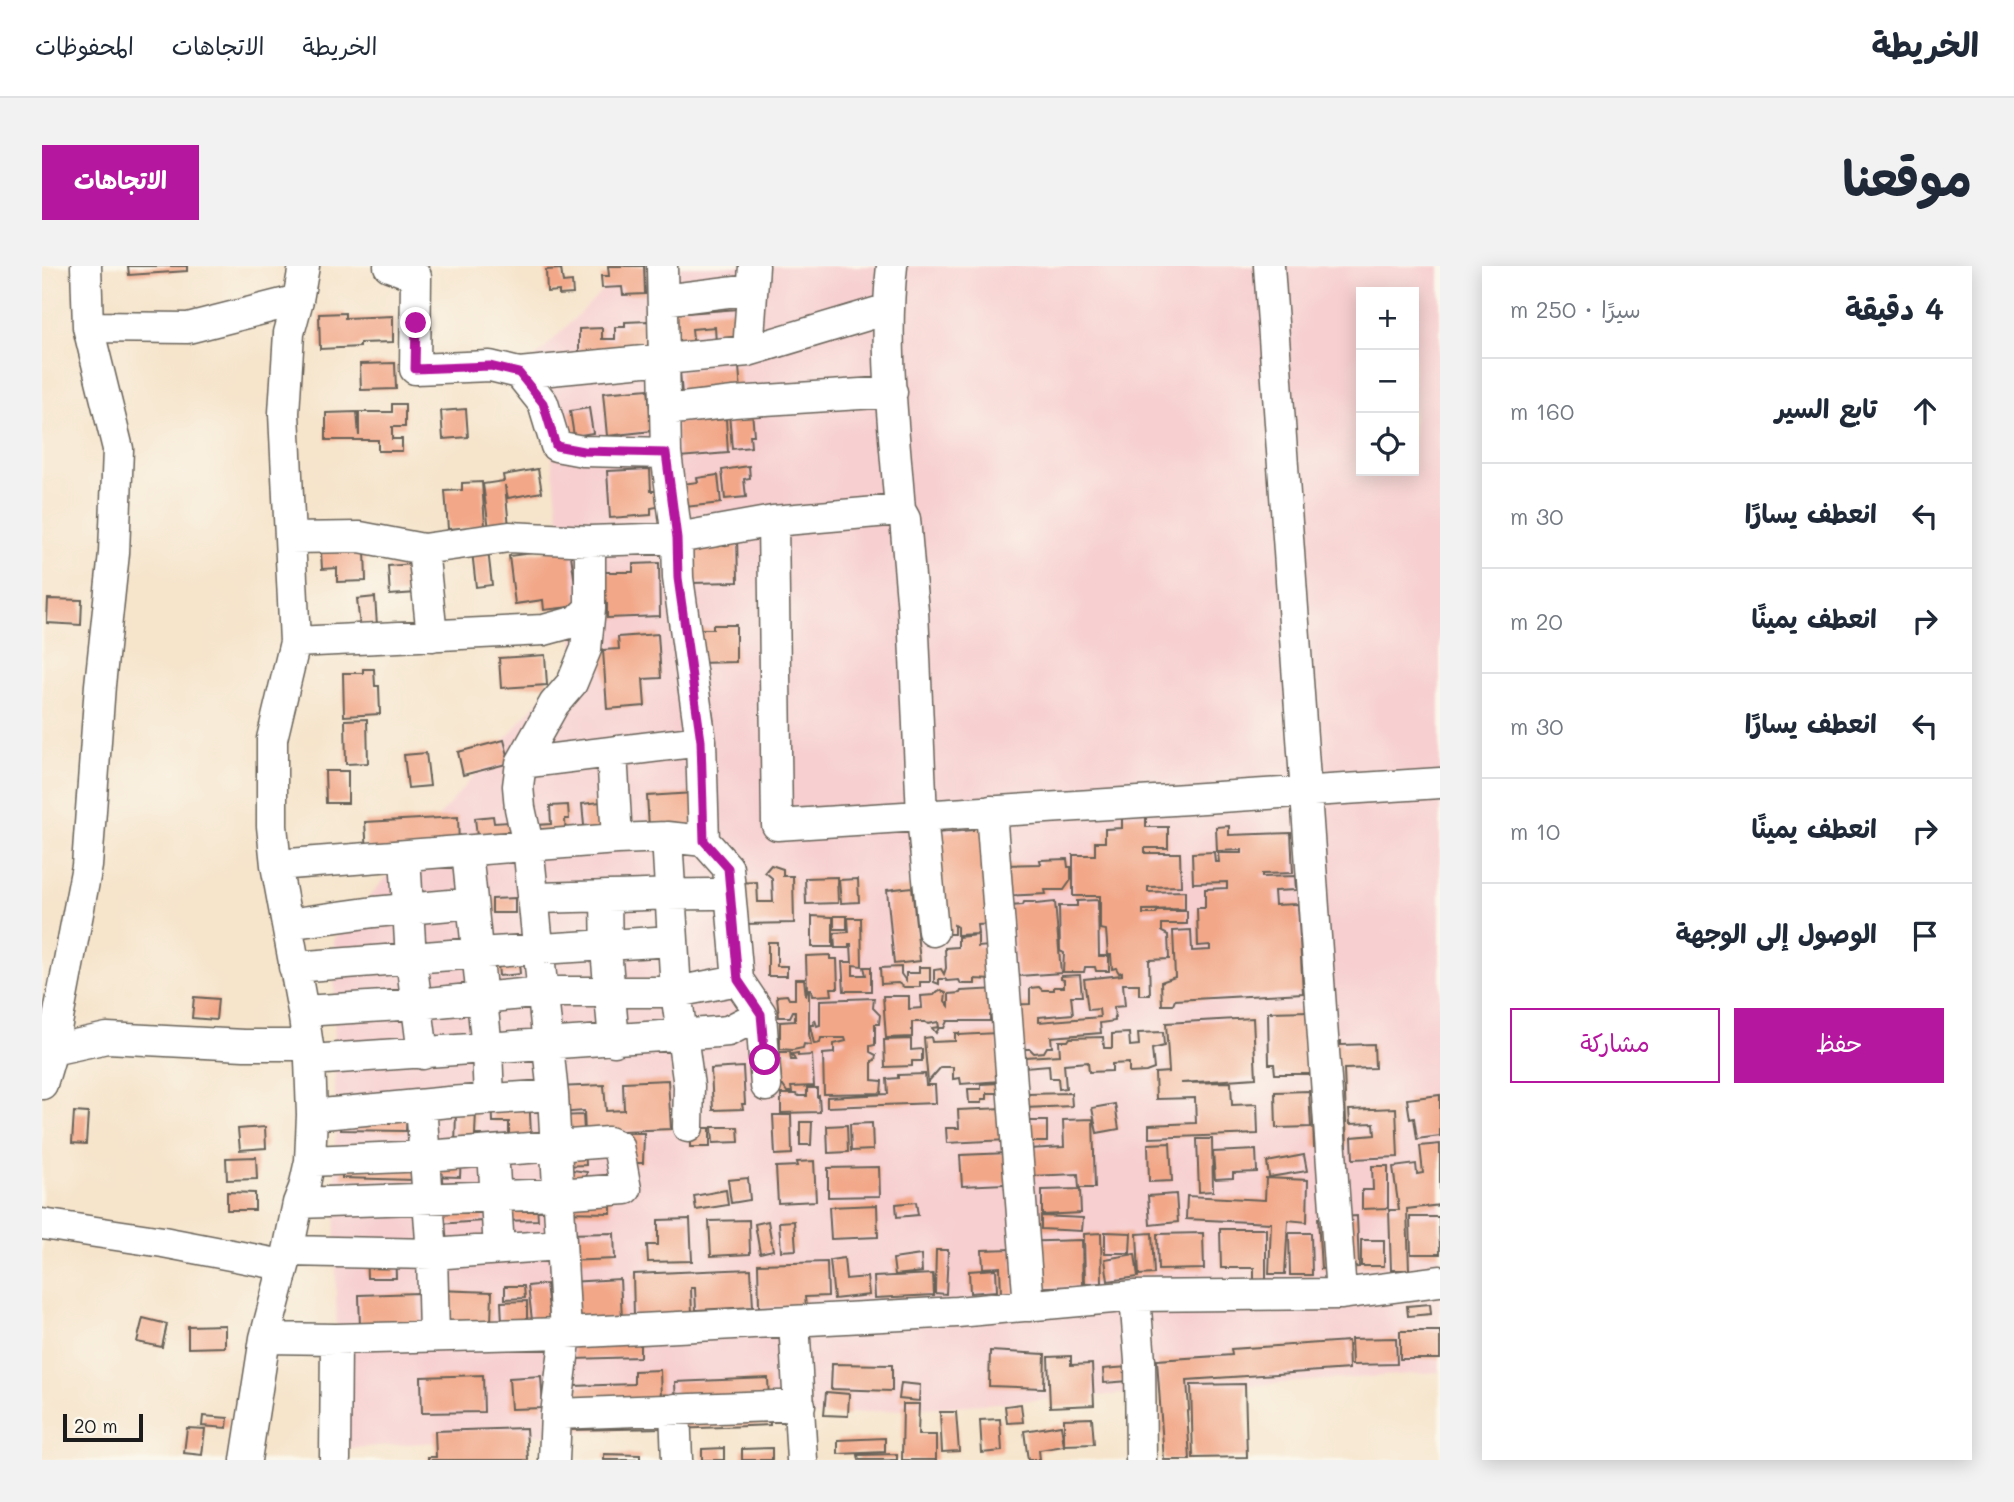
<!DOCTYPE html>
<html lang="ar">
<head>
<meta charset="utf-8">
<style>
	:root { --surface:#fff; --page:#f2f2f3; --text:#1f2937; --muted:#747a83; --line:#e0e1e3; --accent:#b5179e }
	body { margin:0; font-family:Mali,"Playpen Sans Arabic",sans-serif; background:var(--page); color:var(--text); direction:rtl }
	.controls { position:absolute; right:21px; top:21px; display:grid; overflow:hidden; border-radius:0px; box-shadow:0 4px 18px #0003 }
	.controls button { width:63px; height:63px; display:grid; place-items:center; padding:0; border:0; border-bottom:2px solid var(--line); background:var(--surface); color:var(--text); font:35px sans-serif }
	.scale { position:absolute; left:21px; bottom:18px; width:80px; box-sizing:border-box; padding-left:7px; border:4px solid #1c1c1c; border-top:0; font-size:19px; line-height:24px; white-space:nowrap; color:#1c1c1c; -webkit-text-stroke:5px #fbf7ec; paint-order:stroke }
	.stop { position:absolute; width:21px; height:21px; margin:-16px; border:5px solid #b5179e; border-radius:50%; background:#fff }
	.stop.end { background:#b5179e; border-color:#fff; box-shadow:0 2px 7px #0008 }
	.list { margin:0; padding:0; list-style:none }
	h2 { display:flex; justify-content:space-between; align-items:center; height:91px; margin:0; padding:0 28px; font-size:30px }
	h2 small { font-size:23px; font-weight:400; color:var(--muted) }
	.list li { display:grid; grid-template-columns:46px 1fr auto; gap:21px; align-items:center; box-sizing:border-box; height:105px; padding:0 28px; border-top:2px solid var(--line) }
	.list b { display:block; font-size:26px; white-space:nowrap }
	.list em { font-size:23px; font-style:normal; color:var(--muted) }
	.actions { display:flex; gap:14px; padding:21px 28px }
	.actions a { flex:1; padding:16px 0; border:2px solid var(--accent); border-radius:0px; text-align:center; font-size:24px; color:var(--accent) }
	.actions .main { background:var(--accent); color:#fff }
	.icon { flex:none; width:38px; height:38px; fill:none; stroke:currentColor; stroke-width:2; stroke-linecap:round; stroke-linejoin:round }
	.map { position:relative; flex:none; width:1398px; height:1194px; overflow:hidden; direction:ltr; border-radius:0px }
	header { display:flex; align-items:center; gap:42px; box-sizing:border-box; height:98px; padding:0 35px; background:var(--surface); border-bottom:2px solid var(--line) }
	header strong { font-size:33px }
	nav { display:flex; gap:38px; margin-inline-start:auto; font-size:24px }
	.intro { display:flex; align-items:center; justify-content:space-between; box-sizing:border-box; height:168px; padding:0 42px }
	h1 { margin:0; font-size:49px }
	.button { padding:18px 32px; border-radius:0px; background:var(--accent); color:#fff; font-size:24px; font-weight:700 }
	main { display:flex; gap:42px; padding:0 42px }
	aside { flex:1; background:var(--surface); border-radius:0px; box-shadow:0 4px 18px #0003 }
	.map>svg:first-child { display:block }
	.built { fill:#f7cfd0; fill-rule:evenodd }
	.building { fill:#f2a788 }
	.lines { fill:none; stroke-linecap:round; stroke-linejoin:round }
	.street-casing { stroke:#686259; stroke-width:33 }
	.street { stroke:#fff; stroke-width:30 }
	.route { stroke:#b5179e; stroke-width:9 }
</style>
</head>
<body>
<header>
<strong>الخريطة</strong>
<nav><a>الخريطة</a><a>الاتجاهات</a><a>المحفوظات</a></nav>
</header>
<div class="intro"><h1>موقعنا</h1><a class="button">الاتجاهات</a></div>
<main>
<aside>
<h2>4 دقيقة<small>سيرًا · 250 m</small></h2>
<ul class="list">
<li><svg class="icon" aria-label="ahead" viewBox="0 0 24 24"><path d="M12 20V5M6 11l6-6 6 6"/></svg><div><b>تابع السير</b></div><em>160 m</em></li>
<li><svg class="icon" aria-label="left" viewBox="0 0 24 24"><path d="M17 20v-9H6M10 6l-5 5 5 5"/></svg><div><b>انعطف يسارًا</b></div><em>30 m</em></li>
<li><svg class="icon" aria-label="right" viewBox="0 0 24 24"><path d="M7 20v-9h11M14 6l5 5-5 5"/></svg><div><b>انعطف يمينًا</b></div><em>20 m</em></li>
<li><svg class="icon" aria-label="left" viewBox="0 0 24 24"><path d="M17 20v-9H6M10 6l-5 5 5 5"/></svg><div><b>انعطف يسارًا</b></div><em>30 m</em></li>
<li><svg class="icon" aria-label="right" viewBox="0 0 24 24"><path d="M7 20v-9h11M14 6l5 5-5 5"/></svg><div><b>انعطف يمينًا</b></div><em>10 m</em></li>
<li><svg class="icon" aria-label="arrive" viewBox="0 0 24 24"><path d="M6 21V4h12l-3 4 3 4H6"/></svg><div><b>الوصول إلى الوجهة</b></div></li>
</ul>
<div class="actions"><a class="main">حفظ</a><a>مشاركة</a></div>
</aside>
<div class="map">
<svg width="1398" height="1194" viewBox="0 0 1398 1194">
	<rect width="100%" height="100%" fill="#fbf7ec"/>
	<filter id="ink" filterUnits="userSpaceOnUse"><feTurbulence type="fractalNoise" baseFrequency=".0143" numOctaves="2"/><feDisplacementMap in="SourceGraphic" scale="14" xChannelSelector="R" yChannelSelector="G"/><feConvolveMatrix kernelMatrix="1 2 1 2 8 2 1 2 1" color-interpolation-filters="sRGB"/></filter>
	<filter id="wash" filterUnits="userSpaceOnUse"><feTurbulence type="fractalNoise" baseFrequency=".00686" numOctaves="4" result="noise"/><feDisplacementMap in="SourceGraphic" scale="28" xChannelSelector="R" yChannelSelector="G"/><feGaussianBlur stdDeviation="1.57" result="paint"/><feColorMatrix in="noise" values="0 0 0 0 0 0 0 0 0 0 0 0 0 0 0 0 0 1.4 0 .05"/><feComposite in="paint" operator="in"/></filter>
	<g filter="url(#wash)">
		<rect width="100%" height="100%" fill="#f6e4cb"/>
		<path class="built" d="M585,0H1398V1106L295,1183L292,672L533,392L509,184L492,93ZM1319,26H1372V205H1319Z"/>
		<g id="blocks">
			<path class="building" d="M86,0H145V5L87,9Z
				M566,0H602L603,28L581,29L580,21L560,22L559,10H567Z
				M519,3L521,17L530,16L531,28L517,29V25L505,26L504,4Z
				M646,41V47L696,43L698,76L674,78L673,61L650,63L652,84L631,85L628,42Z
				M303,47V52L351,50V76L318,77V81L278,83L277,48Z
				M606,55V91L537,87V63L560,62V73H573V61H583V56Z
				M353,97L354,123L319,124L318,98Z
				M697,101L699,125L640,129L638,105Z
				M606,123L610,165L565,170L561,127Z
				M350,138H363V161H350V173H360V185H336V174H284V147L315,146L317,170V146H350Z
				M547,142L551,167L532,170L528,145Z
				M424,143L426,171L401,173L399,145Z
				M710,145L712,169H708L709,181L690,183L687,147Z
				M684,153L686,187L637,191L634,157Z
				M707,200L708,212L702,213L704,231L683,233L680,204Z
				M496,203L500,226L466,232L463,219L467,261L447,263L441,218L462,215L461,209Z
				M608,203L609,225H614L615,241L609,242V249L568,252L565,205Z
				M676,209L679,237L643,241L640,218L656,216L655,212Z
				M440,216L443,260L406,263L403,225L420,224V217Z
				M695,269L696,316L648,317L647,281Z
				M528,282L536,340L502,344L501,334L473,338L467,290Z
				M323,284L324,315L295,316V302L280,303L279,285Z
				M446,284L450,319L434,321L430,285Z
				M617,297L618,350L565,352V338H561V306H591V298Z
				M372,298L374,327L348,329L346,300Z
				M333,331L335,359L318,361L315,333Z
				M6,333L40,334L39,359L5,357Z
				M671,359H694V396L655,397L654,363H671Z
				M616,368L619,412L601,413L603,440L565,443L561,384L577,383L576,371Z
				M503,389L505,419L459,422L457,392Z
				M321,403H332L333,420H337L338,448L302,450L301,407H321Z
				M325,453L326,497L304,498L303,454Z
				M462,474L468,497L421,509L416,486Z
				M384,487L388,520L366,522L362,489Z
				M283,505H306V537H284Z
				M652,527L654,564L607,561L605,530Z
				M568,535L571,567L543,570L540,538Z
				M526,539L527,553H523L524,571L495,573L494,559L509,558L508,540Z
				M1104,549V561H1126V582H1103V587H1138L1139,620L1106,621V626L1143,625V643L1101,644V648H1113L1116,645H1145V658H1120V666L1126,669L1127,693L1107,694L1108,729H1097V718H1081L1083,740L1072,741L1073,755L1058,757L1059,767L1009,771L1010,781H1005L1002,786L992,787L988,783H975L960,739L988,738V722L997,721L1000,724H1012V721H1022V714L1019,713V710L1038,709L1040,730H1029L1031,748L997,751V756L1058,751L1057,743L1046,744L1042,713L1080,709V706L1077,707L1074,702L1070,703L1069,689H1066L1064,664L1058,663V630H1031V589H1053V576H1063V563L1080,562V550Z
				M451,550L452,557L467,556L469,577L436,580L433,552Z
				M416,551L417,579L325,587L323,556Z
				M947,559L954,658L935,659L936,668L915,669V661L912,659V668H904L893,567L931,564L934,560Z
				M1187,560V569L1249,567L1251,607L1220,608V611L1253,610L1254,624L1232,625L1233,639L1256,638L1261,727L1133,734L1131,739H1120L1119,716L1133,711L1131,665L1149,664L1150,685L1168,684V679L1156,680L1155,642H1163V623L1185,622V616L1151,617L1150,587L1172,586L1173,596H1177L1176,587H1200V584L1175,585L1174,561Z
				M1025,593L1026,601H1029V614L1022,624H1003L1004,628L958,630L961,599L999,598L998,594Z
				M729,599L741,603V610H751L752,657L696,658L694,617L715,616L716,636H731L730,612L723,606Z
				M795,611L796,637L764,638L763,612Z
				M816,613L817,636L799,637L797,614Z
				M870,621L878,695L852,698L845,624Z
				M473,632V647H450V633Z
				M1056,634L1057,690H1067V705H1054L1053,701H1043L1042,706H1021L1022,687L1018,685L1017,640H1035V635Z
				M982,636H993L994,638L1013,636L1019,707L977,710L975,707L968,640L981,639Z
				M770,650L791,651V681H770Z
				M792,650H805V663H792Z
				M806,652H819L820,700L811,699V709H824L822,701H829V725H802L800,696H810L809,678H807V682H793L792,667L807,666Z
				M936,669V681L948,680L951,714L933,713V718H919L917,714L905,715L903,713H897V718L892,716V704L899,703L902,708L904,702L903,682L916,681V671Z
				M726,676H735V700H745V710H726Z
				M788,689V693H795L796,722H789L790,729L770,730L769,723H765L764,690Z
				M477,697L478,708L457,710L456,698Z
				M859,701V708L864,715V707H877V701H888V716H878V721H862L856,717L839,718L838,702Z
				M753,713H762L764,731L765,725H767V768L769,779L762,778L761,782L751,784L738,783V756L753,755V745H751L748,751H737L735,730L745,729L747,733H753Z
				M957,723L953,746L948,749V755H905L902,762H897L894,767L890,762L897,761L896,756L886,758L883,756H870V771L844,772L841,730H867V743L880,742L879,730L892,729L897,724L904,727L903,735L907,740V728L918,727L919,725Z
				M152,731L176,733L174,754L150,752Z
				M832,732L831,742L838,749L837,758H833V779L828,780V786L834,789L833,794L830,795V814L840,815L839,827L782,828L781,788L792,787V778L804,775L803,772H779L778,777L772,778L768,759H772L771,755L773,754L775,760L778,759V734Z
				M1268,745L1283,776L1299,775V779L1332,778L1333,802L1302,803L1305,880L1272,881L1269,808H1233L1232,798H1227L1226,746Z
				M1211,752L1214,812L1139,817L1189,816L1190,839L1215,838L1216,868L1107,872V859L1154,857L1153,832L1114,833L1113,807L1127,806L1124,757Z
				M1121,766L1122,780L1110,783L1112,803L1104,806L1087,807V797L1070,798V805L1047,806L1046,796L1022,798L1024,822L1017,823L1016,812H1008L1007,799L983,801L982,791L1018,789L1017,775H1026L1028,772L1061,771L1062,782H1070V768L1087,767L1088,780L1097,779L1096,767Z
				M913,767H917V769L955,767L958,815L919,818L918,812L911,813V801H899L886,816L882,772L889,771L890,776L913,775Z
				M869,773V784L880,783V795H870V800L843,801L842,774Z
				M738,786H748L749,794H753L750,788L756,787V790L770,789L772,820L749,821L750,826H745L741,820H731V810H739L738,803H732L728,795L738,794Z
				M701,801L703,838H700L701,843L671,844L669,803Z
				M883,808L884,819H893L894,837L785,841V831L846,828L845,813L856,812V809Z
				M626,814L629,863L581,865L582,884L543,867L542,845L516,847L515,821L562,819L564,845L582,844L581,816Z
				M958,817L959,827H945V833H940V837H927L926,823H939V818Z
				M765,822H775V831L777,830L778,846L739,847V828H754L757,830H765Z
				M1267,825L1269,861L1234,862L1233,826Z
				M487,827L489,870L467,871V856H451L450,828Z
				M1029,827L1030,840L982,842L985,917L920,920L918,889L967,887L966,874L905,877L904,862H917L916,844L962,842L985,828Z
				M1398,829V870L1375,873L1372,852L1368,853L1365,833Z
				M300,835L365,836L364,865L299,864Z
				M1073,838L1077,863L1055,867L1050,842Z
				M1354,842L1356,891L1311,893L1310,871L1333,869L1332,857L1308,858L1307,844Z
				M414,845H434L433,869H440V891L419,890L418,911L386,910L413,881Z
				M32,846L46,847L44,878L30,877Z
				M541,849L544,899L520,900L517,850Z
				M731,849H749L750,888L733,889Z
				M1051,853L1053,922H1037L1036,908L987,910L986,883L1022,881L1021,854Z
				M986,855H1005V876H986Z
				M758,856H770L769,879H758Z
				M830,857L831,884L809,885L808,858Z
				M805,859L806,886L786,887L785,860Z
				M223,861L224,882L198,884L196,863Z
				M670,861H696L697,876L671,877Z
				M648,862H668V881H648Z
				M585,867H602L601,897H585Z
				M1155,873H1170L1171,925L1157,926Z
				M1128,877L1130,915L1107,916L1106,878Z
				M1398,878V939L1365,943L1367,1004H1349L1347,944H1357L1351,901L1374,898L1375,908L1381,907L1378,880Z
				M301,882L374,884L373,914L300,912Z
				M1214,884L1215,906L1191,907V912L1173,913L1171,886Z
				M1262,889L1265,905L1227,911L1225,896Z
				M214,891L215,913L185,914L184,892Z
				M772,895L774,935L736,937L734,901L756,900L755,896Z
				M1330,900H1346V942L1320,943V924H1331Z
				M837,901L838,930L786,931V902Z
				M524,903L545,906L543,918L523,916Z
				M706,912L708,934L689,937L686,914Z
				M1224,912L1266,914L1265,956L1246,954L1243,1008H1227L1229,957L1144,953L1145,930L1223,934Z
				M569,920V947L519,946Z
				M1038,923L1039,947L1000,949V924Z
				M684,924L686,939L654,944L652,930Z
				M494,925L496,954L459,955L457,926Z
				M185,926L213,927V944H185Z
				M1134,928L1136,956L1108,959L1106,930Z
				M874,936L876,949L855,951L854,938Z
				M835,939L836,971L789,973L787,941Z
				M440,941L441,955L396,958L395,943Z
				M999,950L1041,952L1040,965L999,963Z
				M1315,950L1317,1001L1279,1003L1276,952Z
				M1368,951H1397L1398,988H1369Z
				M648,953L650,995L606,996L605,979H616V954Z
				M707,954L708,988L669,990L667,955Z
				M726,955L731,984L718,987L713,958Z
				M752,955L754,984L739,985L737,956Z
				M1178,963H1224V1014H1212V1002H1179Z
				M1063,966L1089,967L1088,987H1063Z
				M572,967L573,993L523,995L522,968Z
				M1059,967L1060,1017L1043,1018L1042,968Z
				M1110,967L1112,1008L1097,1009L1095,968Z
				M1161,967L1162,1003L1116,1004L1115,968Z
				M1247,967H1269L1270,1009H1248Z
				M1040,974L1041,1020L974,1022L972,976Z
				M1319,974H1342V1000H1319Z
				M353,980L354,1012H325L324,981Z
				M970,983L972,1027L959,1028L958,1001L941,1002L940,984Z
				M894,984H906L904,1028L893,1027Z
				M1093,988L1096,1011L1066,1015L1063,993Z
				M879,989L880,1006L853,1009L851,993Z
				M802,992L804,1013L825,1011L827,1029L792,1033L788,994Z
				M785,996L786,1030L763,1031L764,1040L717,1041L716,998Z
				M709,1003L711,1041L654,1044L653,1022H649L650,1048L592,1050L591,1008Z
				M954,1003L955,1025L928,1027L927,1005Z
				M891,1008L892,1029L833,1032L832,1011Z
				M578,1013L580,1052L528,1055L527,1016Z
				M504,1018L508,1052L490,1054L486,1020Z
				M463,1020H482L483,1032L463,1033Z
				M395,1024L450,1026L449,1058L394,1056Z
				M376,1027L378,1059L318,1062L317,1029Z
				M485,1035V1055L460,1056L459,1036Z
				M1388,1038L1389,1048L1366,1050L1365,1040Z
				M101,1052L125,1058L120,1081L95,1076Z
				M183,1059V1081L146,1082V1060Z
				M1358,1065H1398V1093H1358Z
				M598,1069V1091L532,1093L531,1070Z
				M1354,1072L1355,1098L1310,1099L1309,1073Z
				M1306,1075L1307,1103L1145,1114L1147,1144L1145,1145L1148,1194H1122L1115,1094L1190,1089L1189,1083Z
				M948,1085L1003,1088L1002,1122L947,1120Z
				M1029,1090V1099L1050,1098L1052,1139L1008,1141L1006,1091Z
				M790,1098L850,1099V1125L789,1123Z
				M1086,1101L1087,1115L1062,1117L1061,1103Z
				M618,1104L620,1162L531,1164V1120L592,1118V1105Z
				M441,1109L442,1146L380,1147L379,1111Z
				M499,1110L501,1142L469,1143L467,1112Z
				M726,1112L728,1159L635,1163L633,1116Z
				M859,1117L878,1119L877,1135L857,1133Z
				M1203,1118L1205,1191L1151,1192L1149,1119Z
				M784,1126L807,1128L806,1150L782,1149Z
				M861,1138H877L876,1169H894V1194H860Z
				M979,1138L981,1156L965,1157L963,1140Z
				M898,1146H914L917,1185L900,1186Z
				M161,1150L186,1152L185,1162L160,1160Z
				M1050,1152L1052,1178L1022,1179V1153Z
				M958,1153L960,1185L940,1187L938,1154Z
				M1019,1159L1022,1180L997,1184L998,1194H986L982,1165Z
				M145,1162L163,1163L160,1189L142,1187Z
				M484,1162L486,1194H386V1191H394L393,1165Z
				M843,1172V1186L796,1188V1174Z
				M682,1182V1194H660V1183Z
				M730,1182V1194H700V1183Z
				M562,1188L598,1189V1194H562Z
				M855,1188V1194H817L816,1189Z"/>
		</g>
	</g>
	<g filter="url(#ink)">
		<use href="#blocks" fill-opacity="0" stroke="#686259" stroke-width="2"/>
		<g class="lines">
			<g class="street-casing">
				<path id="street" d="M347,0L374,10L373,103L448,100L477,107L706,85L846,43
					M620,0L624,187L635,272L636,312L659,475L662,575
					M850,0C841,80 852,163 858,244L863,253L871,345L880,550L891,665
					M1227,0L1299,1028
					M621,34L710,23
					M46,61L146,62L256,34
					M706,85L712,0
					M477,107L501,137L514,180L541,185L624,187
					M623,144L692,136L850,126
					M731,255L735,559L1398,517
					M248,272L318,271L381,283L467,271L548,275L635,272L731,255L858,244
					M381,283L390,370
					M253,376L502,364L535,355L548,342
					M570,486L575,573
					M479,497L659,475
					M949,545L987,1040
					M625,571L634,726L647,820L646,861
					M425,585L445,783L447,833
					M363,590L369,693L381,788
					M234,599L575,573L625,571L662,575L686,602L696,714L719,748L724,820
					M564,631L565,695L572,775
					M491,632C557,631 622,627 687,628
					M245,658L332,646L430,637
					M252,701L435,687L630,675
					M261,745L375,738L501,726H634L696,714
					M10,784L65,772L202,779H266
					M268,794L663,767L686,765L719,748
					M0,818L10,784L45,600L58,419L72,287L76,183L46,61L44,0
					M379,839L390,988L392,1069
					M270,849L407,836L511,829
					M451,885L457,983
					M256,937L516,928L584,923L576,880L566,876L384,890L268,895
					M0,958L121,976L241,999
					M246,985L390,988L518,979
					M1093,1030L1098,1095L1099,1194
					M752,1055L760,1194
					M223,1072L294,1073L524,1067L915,1046L1093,1030L1299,1028L1398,1015
					M633,1143L635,1194
					M514,1148L758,1139
					M204,1194L223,1072L246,985L256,937L262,922L268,895L270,849L268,794L261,745L234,599L230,560V473L253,376L242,147L247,67L256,34L262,0
					M293,1194L294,1073
					M512,1194L514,1148L524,1067L511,829L486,579L478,542L476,520L479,497L512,438L530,417L544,383L548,342V275"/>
			</g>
			<use href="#street" class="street"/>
		</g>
	</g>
	<g class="lines" filter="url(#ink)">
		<path class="route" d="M374,57L373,103L448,100L477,107L501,137L514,180L541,185L624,187L635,272L636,312L659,475L662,575L686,602L696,714L719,748L723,794"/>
	</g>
</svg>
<div class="controls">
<button>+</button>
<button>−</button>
<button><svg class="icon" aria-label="locate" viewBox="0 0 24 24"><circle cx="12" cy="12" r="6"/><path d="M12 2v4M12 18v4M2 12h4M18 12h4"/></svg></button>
</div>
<div class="scale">20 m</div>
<div class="stop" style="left:723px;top:794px"></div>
<div class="stop end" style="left:374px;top:57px"></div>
</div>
</main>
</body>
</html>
